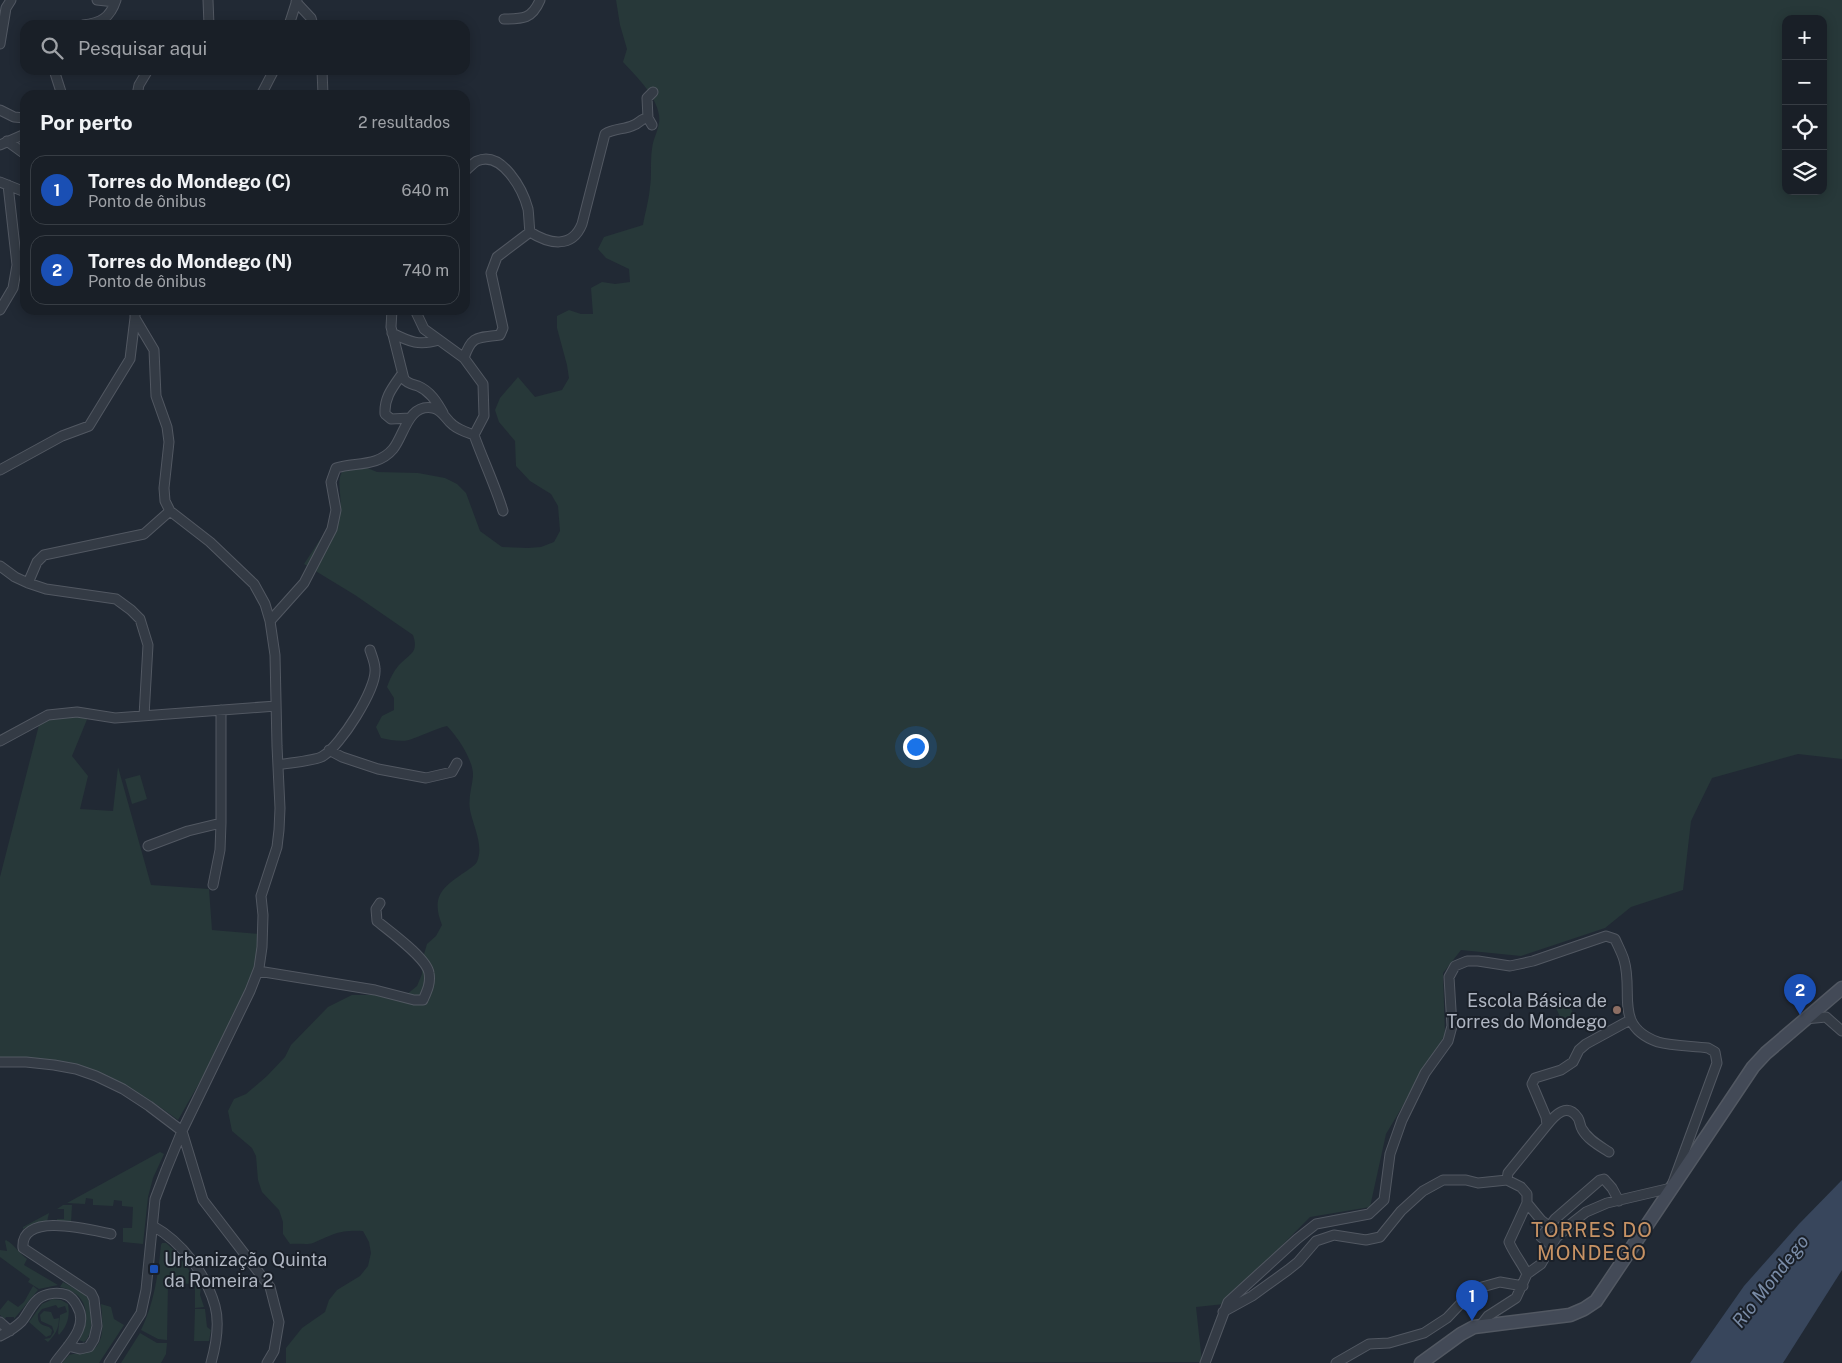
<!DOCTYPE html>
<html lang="pt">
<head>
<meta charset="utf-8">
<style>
	:root { --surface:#191f27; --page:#262c33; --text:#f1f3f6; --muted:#9fa2a7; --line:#373d44; --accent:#b45309 }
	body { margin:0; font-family:"Public Sans",sans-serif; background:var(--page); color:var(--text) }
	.controls { position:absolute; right:15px; top:15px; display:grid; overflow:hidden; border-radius:10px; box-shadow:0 2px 12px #0003 }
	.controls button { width:45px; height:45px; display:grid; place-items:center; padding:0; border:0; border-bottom:1px solid var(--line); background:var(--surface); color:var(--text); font:25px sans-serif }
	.you { position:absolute; left:915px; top:746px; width:18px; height:18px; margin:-12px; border:4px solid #fff; border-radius:50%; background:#1a73e8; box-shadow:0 0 0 8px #1a73e833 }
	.badge { display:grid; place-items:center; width:32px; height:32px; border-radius:50%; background:var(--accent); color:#fff; font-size:16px; font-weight:700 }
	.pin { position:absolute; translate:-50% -41px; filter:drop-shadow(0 1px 2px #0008) }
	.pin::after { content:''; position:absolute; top:26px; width:18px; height:15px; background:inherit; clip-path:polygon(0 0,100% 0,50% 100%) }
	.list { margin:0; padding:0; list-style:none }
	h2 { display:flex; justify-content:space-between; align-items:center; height:65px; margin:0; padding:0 20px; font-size:21px }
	h2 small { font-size:16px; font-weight:400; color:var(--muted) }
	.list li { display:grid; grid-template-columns:32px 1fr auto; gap:15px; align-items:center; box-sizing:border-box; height:70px; margin:0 10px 10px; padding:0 10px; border:1px solid var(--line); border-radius:15px }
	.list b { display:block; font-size:19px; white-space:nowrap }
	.list p { margin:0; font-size:16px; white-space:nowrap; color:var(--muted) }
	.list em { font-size:16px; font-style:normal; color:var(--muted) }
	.icon { flex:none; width:28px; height:28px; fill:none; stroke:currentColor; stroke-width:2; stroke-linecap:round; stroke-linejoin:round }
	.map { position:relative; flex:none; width:1842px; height:1363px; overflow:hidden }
	.search { position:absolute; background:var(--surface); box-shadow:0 2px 12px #0003; left:20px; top:20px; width:450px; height:55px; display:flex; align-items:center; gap:12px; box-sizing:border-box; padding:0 18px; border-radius:15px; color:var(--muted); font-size:19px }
	.panel { position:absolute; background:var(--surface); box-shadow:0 2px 12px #0003; left:20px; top:90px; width:450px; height:225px; border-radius:15px }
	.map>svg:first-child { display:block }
	.green { fill:#273839; fill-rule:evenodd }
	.water { fill:#38465c }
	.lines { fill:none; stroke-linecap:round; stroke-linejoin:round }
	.minor-casing { stroke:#525862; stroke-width:11 }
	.secondary-casing { stroke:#525862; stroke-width:15 }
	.minor { stroke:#343b45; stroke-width:9 }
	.secondary { stroke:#434a57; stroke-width:12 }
	.education-dot { fill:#8d6e63; stroke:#1a2029; stroke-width:2 }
	.transit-dot { fill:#1a4fb4; stroke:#1a2029; stroke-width:2 }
	.labels { text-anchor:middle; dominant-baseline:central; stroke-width:4; stroke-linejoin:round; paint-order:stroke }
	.poi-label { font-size:18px; fill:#afb5c1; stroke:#1a2029; text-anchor:end }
	.water-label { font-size:19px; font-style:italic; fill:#7a8ca7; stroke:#1a2029 }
	.quarter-label { font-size:20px; letter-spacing:1px; fill:#c79264; stroke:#1a2029 }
</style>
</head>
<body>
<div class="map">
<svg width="1842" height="1363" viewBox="0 0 1842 1363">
	<rect width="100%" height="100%" fill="#212934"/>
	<path class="green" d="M616,0H1842V759L1798,754L1712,778L1691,821L1683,890L1631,907L1605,928L1521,956L1461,950L1443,973L1445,1035L1386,1134L1370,1207L1310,1217L1224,1304L1196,1307L1202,1362L286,1363V1348L302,1328L325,1312L329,1300L337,1290L360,1276L368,1266L371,1253L369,1242L363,1231C338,1230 335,1234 313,1243C308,1245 298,1243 290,1244L283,1234V1222L279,1210L262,1192L258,1180L256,1156L252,1148L232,1131L228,1111L234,1099L246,1094L267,1076L285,1057L291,1045L328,1007L352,995H406L417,986L422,974V961L427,944L436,936L442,925C430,895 444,886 468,870C472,867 477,864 478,859C483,844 473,825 470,810C468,798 472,787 473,776C474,761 457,736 447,726C434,729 422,736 409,740C400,742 390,740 381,738L376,727L382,716L394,710V698L387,687C390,679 393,672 399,665C410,653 419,653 413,635L355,595L304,564L339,511C344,496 334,481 344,469L365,467L377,472L418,473L445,478L457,484L466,493L480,531L502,547L528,548L541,547L554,542L560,531L558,506L551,494L530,481L516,466L515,441L499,422L495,410L500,398L518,377L535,397L562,390L569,378L567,365L557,328V316L569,310L581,314H593L591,288L602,282L615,284L630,282L629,269L606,258L598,249L604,237L643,225C645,213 649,200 650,187C652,175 650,162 652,149C653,137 661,127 659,115C656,95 636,76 623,62L627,49L620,25ZM1786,19H1823V191H1786Z
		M76,715L88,717L72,756L88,776L80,809L113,811L118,767L151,885L209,889L212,930L260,934L254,967L246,989L205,1073L178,1120C142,1093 100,1067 54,1060C36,1057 18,1058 0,1059V877L39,725L50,718Z
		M140,775L147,799L132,804L125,779Z
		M1568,1002L1576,1020L1564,1025L1556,1008Z
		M160,1152L164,1154L153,1178L148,1197L143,1244L123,1242V1228H132L133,1207L122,1206V1201L114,1200L113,1206L93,1205V1199L86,1198L85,1204L67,1203Z
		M63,1205H72L71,1223L57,1221V1219H64V1209H57Z
		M49,1213L47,1222L34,1224L23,1229V1227Z
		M6,1240C15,1245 19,1253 27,1259L24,1265L58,1285L39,1289L28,1282L30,1279L0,1257V1250L7,1251L5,1241Z
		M162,1243H166L175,1251L199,1284L201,1287L200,1295L204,1307L195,1308V1284L168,1283L167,1340L158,1339L141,1330C154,1303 158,1276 161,1245Z
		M63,1282L77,1290L78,1289C81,1291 85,1294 87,1297C93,1307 94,1335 84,1342L79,1340C91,1318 89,1293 60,1287Z
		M33,1286L38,1290L14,1319V1317H6L5,1319L0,1315V1310L8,1300L18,1307L24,1302Z
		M53,1299L61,1300L68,1304C70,1316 68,1325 59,1335L58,1333L60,1315L67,1312L65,1306L58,1308L56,1305L42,1309L38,1314C37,1323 41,1325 49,1327L52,1330L51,1335L46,1337L29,1322L42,1304Z
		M101,1304L111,1307L114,1319L124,1325L99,1363H62L69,1355C74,1353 82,1354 88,1352C107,1346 102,1319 101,1304Z
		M195,1309H205L207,1327L211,1330L209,1341H194Z
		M44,1311L51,1312L54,1319L59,1318C59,1329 55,1335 48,1342L44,1339L50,1338L54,1332L52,1326L41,1321L40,1315Z
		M140,1333L157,1343H167L166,1354L161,1363H121Z"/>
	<path class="water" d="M1842,1180V1270L1783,1363H1690L1744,1286L1799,1224Z"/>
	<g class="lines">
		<g class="minor-casing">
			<path id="minor" d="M97,0L115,2
				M208,0L209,25
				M296,2L311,18L313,25
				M504,19C523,19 532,19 540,0
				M83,25C101,23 110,18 116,0
				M289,25L297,0
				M0,44L6,8L11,0
				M54,70L62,95
				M322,70L323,95
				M137,95L139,85L148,70
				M261,95L274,70
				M0,110L14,117L25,118
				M648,118L647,98L653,92
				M7,141L25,154
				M0,145L25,134
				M0,182L25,192
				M530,232C549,244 572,249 582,224L605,134C614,128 624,130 634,125C640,123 641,118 648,118L652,125
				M0,310L13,288L17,265L8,185
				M392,310L391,327L404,379C408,384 412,384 418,386C430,391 437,402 443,413
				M392,333C410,342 419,346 439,340
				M464,358C472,335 477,338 500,335L503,328L491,273L497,257L530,232C529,225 529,216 528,209C523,190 502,150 477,161C473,163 469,168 465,171
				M402,374C393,387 384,397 385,414L391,419L410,418
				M474,435C483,460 495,485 503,511
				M0,470L62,436L89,426L130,359L135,318
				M0,566L15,577L28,583L46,589L116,599L131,610L140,619L148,645L144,716
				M28,583L37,562L44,555L144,534L170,511
				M270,621L304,583L332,529L336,510L331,482L336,468C355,462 378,467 393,449C404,436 408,403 433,408C443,410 445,419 453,425C459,430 466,432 474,435L484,416L483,384L464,358L424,329L415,310
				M0,741L48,715L77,712L115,718L276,706
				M329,750L342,757L378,769L426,778L452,772L457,763
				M278,765C287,763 316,761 323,756C340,746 377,689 375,669C375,663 372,656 370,650
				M148,846L188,831L221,823
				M213,885L220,850L221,823V710
				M258,971L375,990L414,1000H423C427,991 431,983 429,973C427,958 389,931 377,921L376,909L380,903
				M1805,1019L1826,1017L1842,1031
				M0,1062H26L54,1065L76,1069L96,1076L123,1089L149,1106L182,1131L203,1200L270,1287L279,1322L274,1351L267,1363
				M1547,1125C1555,1115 1567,1102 1578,1118C1580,1121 1580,1126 1582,1129C1588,1140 1600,1146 1609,1152
				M1507,1180L1508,1173L1547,1125L1546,1117L1532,1084L1535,1078L1561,1070L1573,1062L1579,1050L1586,1044L1630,1020
				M153,1226C182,1242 206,1274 215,1306C220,1324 216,1345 211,1363
				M1551,1245L1541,1237L1555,1219L1600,1180L1604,1179L1612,1188L1619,1201
				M1223,1312L1252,1296L1288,1270L1298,1262L1316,1241L1334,1235L1366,1240L1380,1237L1401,1211L1423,1191L1443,1180H1466L1478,1183L1507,1180L1521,1187L1527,1194V1203L1541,1220L1550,1227
				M0,1322L10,1331
				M1481,1325L1488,1316L1516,1298L1527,1274C1522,1263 1514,1254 1509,1242L1527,1203
				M0,1336C8,1332 15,1328 22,1321C28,1314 32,1302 41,1297C48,1293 59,1292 67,1295C71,1297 75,1302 77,1306C90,1327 66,1347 55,1363
				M68,1346L80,1349L89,1347L94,1339L97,1326L94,1299L91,1293L23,1248C20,1211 91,1230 111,1234
				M109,1363L141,1313L146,1290L155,1199L166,1170L182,1131L250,991L259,968L262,947L263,915L261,896L277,847L279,830L280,808L277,746L275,655L270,621L265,604L254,584L210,542L170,511L165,501L164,488L169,442L167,427L156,396L154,350L135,318V310
				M1205,1363L1228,1302L1297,1239L1316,1224L1369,1214L1384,1200L1390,1154L1402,1120L1425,1073L1448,1041L1452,1026L1449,977L1455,966L1467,961H1478L1510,966L1533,961L1606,936L1615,939C1618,946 1622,953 1624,960C1634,993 1613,1026 1658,1042C1672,1046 1693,1046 1708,1048L1715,1052L1717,1063L1671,1188L1607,1203L1586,1212L1572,1223L1556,1238L1541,1264L1527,1274
				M1336,1363L1369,1344L1389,1343L1424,1333L1447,1318L1465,1299L1482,1287L1500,1282L1523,1286"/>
		</g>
		<g class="secondary-casing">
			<path id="secondary" d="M1421,1363L1461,1334L1474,1327L1570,1315L1584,1309L1596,1301L1753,1067L1766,1053L1842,988"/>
		</g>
		<use href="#minor" class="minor"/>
		<use href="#secondary" class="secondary"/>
	</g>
	<circle class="education-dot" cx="1617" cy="1010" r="5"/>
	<rect class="transit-dot" x="149" y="1264" width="10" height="10" rx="2.5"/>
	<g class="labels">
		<g class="poi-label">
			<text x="1607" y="1000">Escola Básica de<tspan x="1607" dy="21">Torres do Mondego</tspan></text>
			<text x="164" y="1259" text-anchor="start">Urbanização Quinta<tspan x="164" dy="21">da Romeira 2</tspan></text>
		</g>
		<g class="water-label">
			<text transform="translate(1770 1281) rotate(-52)">Rio Mondego</text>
		</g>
		<g class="quarter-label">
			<text x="1592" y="1230">TORRES DO<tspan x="1592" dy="23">MONDEGO</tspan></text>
		</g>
	</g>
</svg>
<div class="controls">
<button>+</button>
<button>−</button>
<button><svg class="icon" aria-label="locate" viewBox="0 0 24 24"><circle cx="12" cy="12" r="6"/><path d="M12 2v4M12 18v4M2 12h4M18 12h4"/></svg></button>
<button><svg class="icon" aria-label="layers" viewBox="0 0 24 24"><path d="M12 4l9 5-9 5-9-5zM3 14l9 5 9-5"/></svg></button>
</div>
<div class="you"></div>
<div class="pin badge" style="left:1472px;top:1321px;background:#1a4fb4">1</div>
<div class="pin badge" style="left:1800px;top:1015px;background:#1a4fb4">2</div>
<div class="search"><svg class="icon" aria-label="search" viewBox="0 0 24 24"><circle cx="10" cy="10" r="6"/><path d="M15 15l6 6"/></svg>Pesquisar aqui</div>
<section class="panel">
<h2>Por perto<small>2 resultados</small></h2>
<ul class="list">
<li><span class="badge" style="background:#1a4fb4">1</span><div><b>Torres do Mondego (C)</b><p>Ponto de ônibus</p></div><em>640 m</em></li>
<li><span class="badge" style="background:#1a4fb4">2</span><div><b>Torres do Mondego (N)</b><p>Ponto de ônibus</p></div><em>740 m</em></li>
</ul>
</section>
</div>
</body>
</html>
